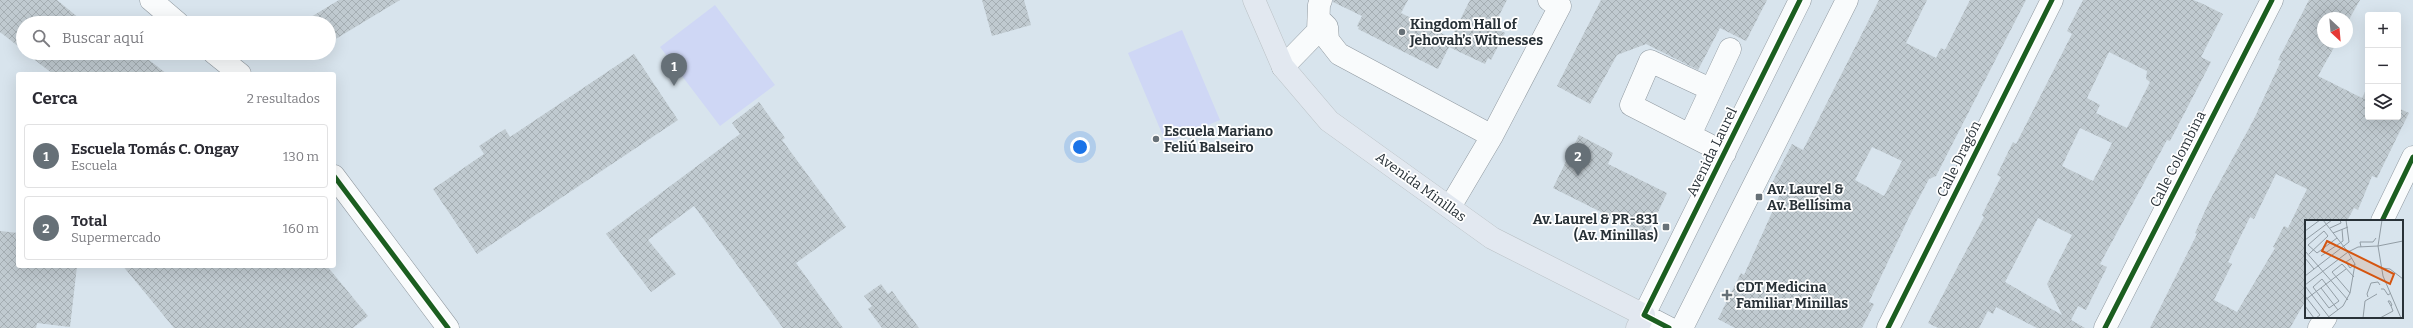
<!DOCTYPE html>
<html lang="es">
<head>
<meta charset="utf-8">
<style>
	:root { --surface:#fff; --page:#f2f2f3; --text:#2b2b33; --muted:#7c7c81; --line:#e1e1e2; --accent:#667077 }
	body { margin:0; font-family:Bitter,serif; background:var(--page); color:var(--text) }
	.controls { position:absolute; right:12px; top:12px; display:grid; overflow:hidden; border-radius:4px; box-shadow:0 4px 16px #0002 }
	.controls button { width:36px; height:36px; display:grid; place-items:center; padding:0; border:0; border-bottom:1px solid var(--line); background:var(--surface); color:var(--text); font:20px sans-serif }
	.compass { position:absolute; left:2317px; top:12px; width:36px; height:36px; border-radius:50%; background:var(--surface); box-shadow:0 4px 16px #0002; rotate:154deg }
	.you { position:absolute; left:1080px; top:147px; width:14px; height:14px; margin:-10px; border:3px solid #fff; border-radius:50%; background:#1a73e8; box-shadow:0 0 0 6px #1a73e833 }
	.badge { display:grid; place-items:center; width:26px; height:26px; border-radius:50%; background:var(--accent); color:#fff; font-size:13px; font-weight:700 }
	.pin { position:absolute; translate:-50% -33px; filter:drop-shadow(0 1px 2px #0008) }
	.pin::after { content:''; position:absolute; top:21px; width:14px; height:12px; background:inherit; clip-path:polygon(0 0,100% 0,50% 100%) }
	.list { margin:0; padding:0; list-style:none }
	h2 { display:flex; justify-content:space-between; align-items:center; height:52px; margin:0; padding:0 16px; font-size:17px }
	h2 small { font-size:13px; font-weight:400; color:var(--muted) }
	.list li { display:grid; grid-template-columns:26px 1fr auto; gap:12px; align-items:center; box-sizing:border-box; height:64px; margin:0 8px 8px; padding:0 8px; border:1px solid var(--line); border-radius:4px }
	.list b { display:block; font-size:15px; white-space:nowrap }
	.list p { margin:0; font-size:13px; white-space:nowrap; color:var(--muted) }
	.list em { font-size:13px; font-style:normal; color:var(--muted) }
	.icon { flex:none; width:22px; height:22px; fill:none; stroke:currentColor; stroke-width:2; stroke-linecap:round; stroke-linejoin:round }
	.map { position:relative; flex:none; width:2413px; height:328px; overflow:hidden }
	.search { position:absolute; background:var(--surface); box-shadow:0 4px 16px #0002; left:16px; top:16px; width:320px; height:44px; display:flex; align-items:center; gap:10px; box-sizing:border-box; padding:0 14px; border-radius:22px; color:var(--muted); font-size:15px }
	.panel { position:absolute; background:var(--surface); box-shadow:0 4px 16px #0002; left:16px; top:72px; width:320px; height:196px; border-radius:4px }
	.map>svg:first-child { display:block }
	.pitch { fill:#cfd7f5 }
	.building { fill:url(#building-cross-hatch); fill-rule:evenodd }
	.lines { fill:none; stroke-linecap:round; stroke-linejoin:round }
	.minor-casing { stroke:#9099a0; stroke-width:23 }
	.major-casing { stroke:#bac1c5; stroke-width:23 }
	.minor { stroke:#f9fbfc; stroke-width:22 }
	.major { stroke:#e2e8f0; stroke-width:22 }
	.cycleway-casing { stroke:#fff; stroke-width:8 }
	.cycleway { stroke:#1b5e20; stroke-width:5 }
	.poi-dot { fill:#667077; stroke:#fff; stroke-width:1.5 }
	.labels { text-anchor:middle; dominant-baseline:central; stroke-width:3.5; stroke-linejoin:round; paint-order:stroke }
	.poi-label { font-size:14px; font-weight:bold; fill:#293238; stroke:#fff; text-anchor:start }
	.street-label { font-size:14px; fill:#293238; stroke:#fff }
	.inset-road { fill:none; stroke:#929da5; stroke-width:1 }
	.view { fill:#d55510; fill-opacity:0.15; stroke:#d55510; stroke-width:2 }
	.inset-edge { fill:none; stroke:#293238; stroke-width:2 }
</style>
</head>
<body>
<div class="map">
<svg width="2413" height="328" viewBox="0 0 2413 328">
	<defs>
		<pattern id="building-cross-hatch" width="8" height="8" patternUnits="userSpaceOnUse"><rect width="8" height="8" fill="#c0cad0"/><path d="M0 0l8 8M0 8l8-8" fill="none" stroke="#a5aeb3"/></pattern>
	</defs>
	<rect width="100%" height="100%" fill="#d8e4ed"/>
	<path class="pitch" d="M715,5L775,85L720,126L660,47Z
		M1182,30L1220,120L1166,143L1128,53Z"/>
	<path class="building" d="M0,0H57L85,23H23V50L0,32Z
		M339,0H400L329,43V23H301Z
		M982,0H1024L1031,25L992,36Z
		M1333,0H1408L1401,13L1451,38L1470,0H1507L1493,27L1505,33L1491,60L1488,58L1485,64L1449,47L1438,69L1358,29L1359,27L1357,26L1362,16L1333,2Z
		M1601,0H1767L1746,41L1720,28L1698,70L1646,44L1617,55L1590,104L1557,86Z
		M1879,0H1927L1906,43L1936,58L1941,48L1945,50L1970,0H2026L1936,176L1929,179L1909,217L1869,302L1874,304L1862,328H1735L1718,319L1741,273L1744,275L1782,190L1771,185L1792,144L1803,150ZM1872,147L1902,161L1884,196L1855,180Z
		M2083,0H2193L2201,3L2223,14L2201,57L2211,62L2170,141L2167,140L2100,264L2107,267L2086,310L2078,306L2071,320L2085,328H2037L1996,307L1993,314L1988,311L1979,328H1938L1928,323L1984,217L1982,215L2001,177L1997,175L2013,142L2016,144L2072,34L2067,31ZM2109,52L2147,71L2146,79L2150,82L2127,128L2096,113L2100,105L2087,98ZM2080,128L2112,143L2093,181L2062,166ZM2038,218L2072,235L2047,284L2062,315L2005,282Z
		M2309,0H2360L2347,23V18H2323V42H2337L2318,76L2362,98L2365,92L2368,94V117H2398V108L2409,113L2400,131L2377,178L2372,176L2358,210L2354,208L2347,221H2306V300L2290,328H2150L2197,234L2195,233L2210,200L2254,119L2281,61L2278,60ZM2276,174L2307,189L2288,228L2284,226L2273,247L2275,248L2237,312L2214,300L2232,264L2228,262L2250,217L2254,219Z
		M26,53H140L167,74H53Z
		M634,54L678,120L477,254L433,189L484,154L479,146L505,129L510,137Z
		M759,102L785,138L782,140L846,227L796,263L843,328H783L694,206L648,240L676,274L651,292L606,234L740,134L732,123Z
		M1579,135L1613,153L1608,164L1667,193L1647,235L1553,188Z
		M0,231L18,233V266H77L70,327L37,323L36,328H0Z
		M123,266H327L368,316L353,328H174Z
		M881,284L888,294L892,291L919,328H882L868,309L872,306L864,296Z"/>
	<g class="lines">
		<g class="minor-casing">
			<path id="minor" d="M151,0L178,23
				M1319,19L1327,27L1328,40L1339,54L1492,136
				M214,53L240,74
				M1283,67L1318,31L1319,5L1321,0
				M1710,89L1650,61L1631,105L1725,153
				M1690,135L1730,49
				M334,176L448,328
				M1450,207L1492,136L1560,6L1549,0
				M2382,221L2413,157
				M1669,328L1644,315L1800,0
				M1682,328L1847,0
				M1888,328L2052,0
				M2105,328L2272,0
				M2319,328L2326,317"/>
		</g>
		<g class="major-casing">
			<path id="major" d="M1254,0L1283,67L1329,121L1492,238L1644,315L1637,328"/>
		</g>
		<use href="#minor" class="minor"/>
		<use href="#major" class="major"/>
		<g class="cycleway-casing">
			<path id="cycleway" d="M334,176L448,328
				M2382,221L2413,157
				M1669,328L1644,315L1800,0
				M1888,328L2052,0
				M2105,328L2272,0"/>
		</g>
		<use href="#cycleway" class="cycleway"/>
	</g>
	<g class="poi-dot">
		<circle cx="1402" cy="32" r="4"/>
		<circle cx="1156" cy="139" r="4"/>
		<rect x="1755" y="193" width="8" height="8" rx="2"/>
		<rect x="1662" y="223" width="8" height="8" rx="2"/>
		<path d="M1725 289h4v4h4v4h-4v4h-4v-4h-4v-4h4z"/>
	</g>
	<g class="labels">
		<g class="poi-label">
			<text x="1410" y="24">Kingdom Hall of<tspan x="1410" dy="16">Jehovah’s Witnesses</tspan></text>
			<text x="1164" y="131">Escuela Mariano<tspan x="1164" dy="16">Feliú Balseiro</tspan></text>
			<text x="1767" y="189">Av. Laurel &amp;<tspan x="1767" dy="16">Av. Bellísima</tspan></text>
			<text x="1658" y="219" text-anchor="end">Av. Laurel &amp; PR-831<tspan x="1658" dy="16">(Av. Minillas)</tspan></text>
			<text x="1736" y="287">CDT Medicina<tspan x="1736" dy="16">Familiar Minillas</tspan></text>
		</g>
		<g class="street-label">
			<text transform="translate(1712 152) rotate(-64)">Avenida Laurel</text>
			<text transform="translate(1959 159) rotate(-64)">Calle Dragón</text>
			<text transform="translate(2178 159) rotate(-63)">Calle Colombina</text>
			<text transform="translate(1421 187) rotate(36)">Avenida Minillas</text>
		</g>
	</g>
	<g transform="translate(2305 220)">
		<rect width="98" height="98" fill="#d8e4ed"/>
		<path class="inset-road" d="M25,8L36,3L35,0M0,11L15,0M28,13L43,7M23,16L19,11L3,25L12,33L32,18M0,20L27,0M56,27L55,22H68L71,18M0,31L43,80M4,34L23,16M16,36L38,21L37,9M0,38L9,49M47,38L41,42L45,48L50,44M77,48L85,49L98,59M0,56L44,22L41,0M17,59L34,81L24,88L8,67ZM0,65L43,32L18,0M0,66L24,97M16,68L33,90M76,69H79L83,75L86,73M45,73L27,52L37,44L49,57M0,76L15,95L11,98M63,77L62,74L66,63L73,62L75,65M0,80L41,49M85,81L87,85L86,86L83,81ZM0,86L9,98M22,98L38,86L45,73L50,44L43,32L53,27L73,26L77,0M58,98L60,81L72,74M75,98L88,91L86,86M96,98L78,56L73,26L98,21"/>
		<path class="view" d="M22,21L89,54L85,64L17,31Z"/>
		<rect width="98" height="98" class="inset-edge"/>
	</g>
</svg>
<div class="controls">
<button>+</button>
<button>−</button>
<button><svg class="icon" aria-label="layers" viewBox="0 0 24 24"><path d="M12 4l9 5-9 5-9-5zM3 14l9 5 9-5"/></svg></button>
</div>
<svg class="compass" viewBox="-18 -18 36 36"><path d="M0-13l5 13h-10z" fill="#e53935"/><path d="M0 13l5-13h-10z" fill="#7c7c81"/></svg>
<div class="you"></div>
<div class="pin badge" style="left:674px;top:86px">1</div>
<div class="pin badge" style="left:1578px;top:176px">2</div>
<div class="search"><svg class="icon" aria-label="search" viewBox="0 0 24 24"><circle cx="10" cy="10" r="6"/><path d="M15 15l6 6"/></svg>Buscar aquí</div>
<section class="panel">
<h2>Cerca<small>2 resultados</small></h2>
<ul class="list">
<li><span class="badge">1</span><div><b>Escuela Tomás C. Ongay</b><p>Escuela</p></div><em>130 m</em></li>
<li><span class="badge">2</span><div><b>Total</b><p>Supermercado</p></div><em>160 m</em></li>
</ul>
</section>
</div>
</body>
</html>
